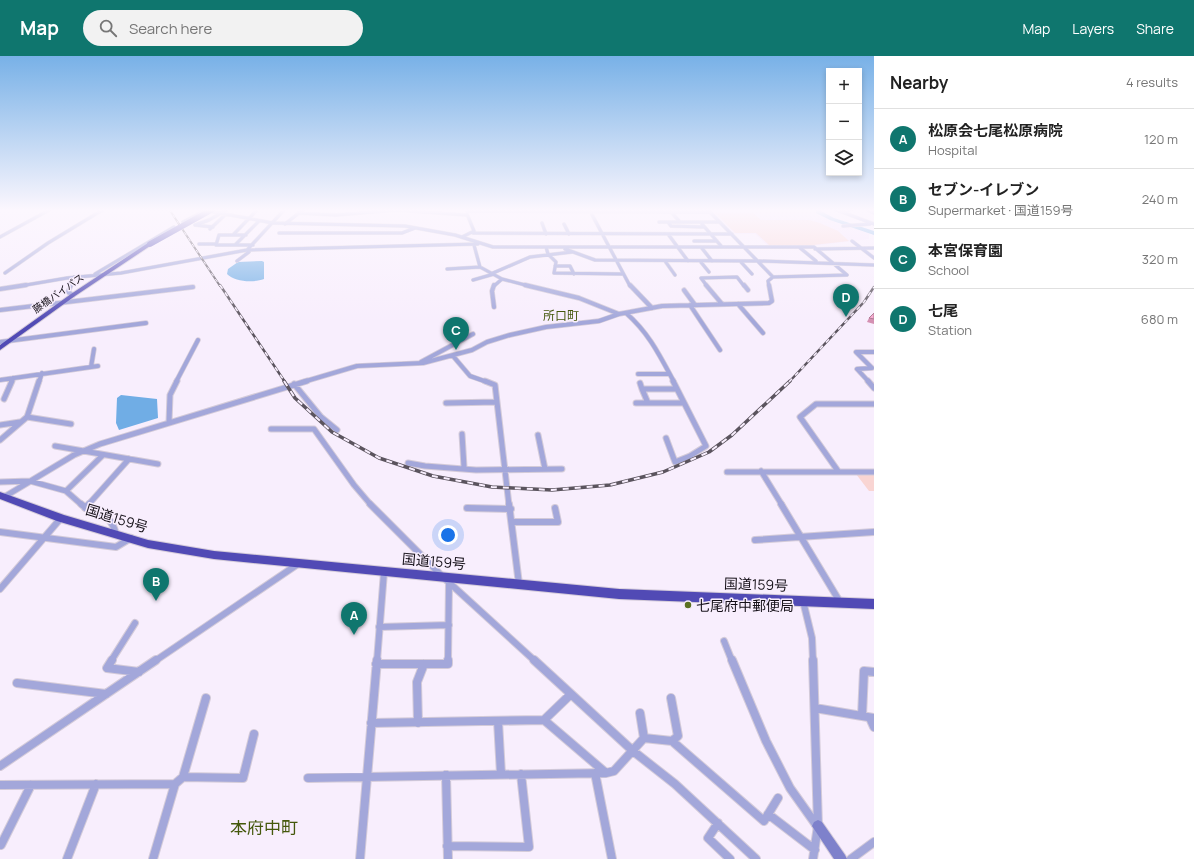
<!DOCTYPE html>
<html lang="en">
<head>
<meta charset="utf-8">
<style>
	:root { --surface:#fff; --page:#f2f2f2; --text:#222; --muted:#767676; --line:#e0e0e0; --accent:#0f766e }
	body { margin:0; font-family:Manrope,"Noto Sans JP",sans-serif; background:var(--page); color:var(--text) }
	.controls { position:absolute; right:12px; top:12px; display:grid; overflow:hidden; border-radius:0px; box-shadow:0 2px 6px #0003 }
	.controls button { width:36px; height:36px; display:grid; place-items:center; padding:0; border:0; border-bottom:1px solid var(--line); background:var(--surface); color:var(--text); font:20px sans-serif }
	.you { position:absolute; left:448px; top:479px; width:14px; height:14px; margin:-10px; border:3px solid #fff; border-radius:50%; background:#1a73e8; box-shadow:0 0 0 6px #1a73e833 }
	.badge { display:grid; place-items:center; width:26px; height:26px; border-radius:50%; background:var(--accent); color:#fff; font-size:13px; font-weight:700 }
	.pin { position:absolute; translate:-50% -33px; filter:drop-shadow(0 1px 2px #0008) }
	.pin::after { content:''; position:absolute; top:21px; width:14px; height:12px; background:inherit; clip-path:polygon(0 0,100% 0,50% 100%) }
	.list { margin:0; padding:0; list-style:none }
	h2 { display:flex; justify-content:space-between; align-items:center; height:52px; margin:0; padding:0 16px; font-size:17px }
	h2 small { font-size:13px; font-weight:400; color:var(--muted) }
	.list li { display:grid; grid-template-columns:26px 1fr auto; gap:12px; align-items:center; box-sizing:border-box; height:60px; padding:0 16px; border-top:1px solid var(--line) }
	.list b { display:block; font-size:15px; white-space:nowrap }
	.list p { margin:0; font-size:13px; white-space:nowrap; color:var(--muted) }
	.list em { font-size:13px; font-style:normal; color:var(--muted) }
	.icon { flex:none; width:22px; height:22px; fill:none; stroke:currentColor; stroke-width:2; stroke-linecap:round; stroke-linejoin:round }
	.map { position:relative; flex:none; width:874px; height:803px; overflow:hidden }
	header { display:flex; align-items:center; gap:24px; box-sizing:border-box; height:56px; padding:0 20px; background:var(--accent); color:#fff }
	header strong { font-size:19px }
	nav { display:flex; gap:22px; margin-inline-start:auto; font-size:14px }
	.search { width:280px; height:36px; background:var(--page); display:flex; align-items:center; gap:10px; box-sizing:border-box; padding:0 14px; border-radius:22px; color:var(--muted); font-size:15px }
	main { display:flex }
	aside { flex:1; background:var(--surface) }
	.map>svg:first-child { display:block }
	.built { fill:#f4e3fc }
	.green { fill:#f9d5d3 }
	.water { fill:#70ade5 }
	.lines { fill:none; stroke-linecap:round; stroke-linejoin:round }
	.river { fill:#70ade5; fill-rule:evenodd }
	.street-far4-casing { stroke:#d4cbd9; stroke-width:4 }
	.street-far3-casing { stroke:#d4cbd9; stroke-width:5.5 }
	.street-far2-casing { stroke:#d4cbd9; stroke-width:7 }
	.street-far1-casing { stroke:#d4cbd9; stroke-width:8 }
	.street-casing { stroke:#d4cbd9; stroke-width:10 }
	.secondary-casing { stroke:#d4cbd9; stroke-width:2 }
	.highway-casing { stroke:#d4cbd9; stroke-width:2 }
	.street-far4 { stroke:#a3a7da; stroke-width:3 }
	.street-far3 { stroke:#a3a7da; stroke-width:4 }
	.street-far2 { stroke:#a3a7da; stroke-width:5 }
	.street-far1 { stroke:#a3a7da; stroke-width:6 }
	.street { stroke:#a3a7da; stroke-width:8 }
	.secondary { fill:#7e81cb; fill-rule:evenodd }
	.highway { fill:#514ab5; fill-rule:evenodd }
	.rail-far2-casing { stroke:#5b545e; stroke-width:2 }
	.rail-far1-casing { stroke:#5b545e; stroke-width:2.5 }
	.rail-casing { stroke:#5b545e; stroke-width:3.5 }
	.rail-far2 { stroke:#f8eefd; stroke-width:1; stroke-dasharray:3.5; stroke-linecap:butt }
	.rail-far1 { stroke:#f8eefd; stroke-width:1.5; stroke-dasharray:4.5; stroke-linecap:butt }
	.rail { stroke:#f8eefd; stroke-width:2; stroke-dasharray:6; stroke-linecap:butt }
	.highway-bridge-casing { stroke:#d4cbd9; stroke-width:6; stroke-linecap:butt }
	.highway-bridge { stroke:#514ab5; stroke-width:5.5 }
	.wall { fill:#d490b2 }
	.building { fill:#f7a8cf; stroke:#ad7691 }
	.poi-dot { fill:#5b7121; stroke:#f8eefd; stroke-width:1.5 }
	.labels { text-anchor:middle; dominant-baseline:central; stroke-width:3; stroke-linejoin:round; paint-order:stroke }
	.far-street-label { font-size:10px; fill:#161119; stroke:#f8eefd }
	.far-quarter-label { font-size:12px; fill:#45580c; stroke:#f8eefd }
	.near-street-label { font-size:14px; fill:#161119; stroke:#f8eefd }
	.near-poi-label { font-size:14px; fill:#161119; stroke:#f8eefd; text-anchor:start }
	.near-quarter-label { font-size:17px; fill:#45580c; stroke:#f8eefd }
</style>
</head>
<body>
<header>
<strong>Map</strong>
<div class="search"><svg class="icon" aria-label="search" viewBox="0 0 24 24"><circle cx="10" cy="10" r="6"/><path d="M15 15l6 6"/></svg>Search here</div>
<nav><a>Map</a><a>Layers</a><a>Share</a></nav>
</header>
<main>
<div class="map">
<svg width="874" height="803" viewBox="0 0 874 803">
	<rect width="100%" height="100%" fill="#f8eefd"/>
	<path class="built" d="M709,153H811L844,170L869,176V183L811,190H768L755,178H733Z"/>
	<path class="green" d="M715,157H753L761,164H809L820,167L838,175L849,185L813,189H769L756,177H735Z
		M856,418H874V435H869Z"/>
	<path class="water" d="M262,205L264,206V223C253,227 235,226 227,218L228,213L238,206Z
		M121,339L157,343L158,362L119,374L116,367L117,342Z"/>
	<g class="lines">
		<path class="river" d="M816,153H822L821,155L834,162L874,175V179L830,164L816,157Z"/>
		<g class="street-far4-casing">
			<path id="street-far4" d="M147,153H167
				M198,153L273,167L405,170L455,179L493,191H814L847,219L773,221L768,225L769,230
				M589,153L630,230
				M834,153L874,168
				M865,153L874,157
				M708,154L773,221
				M467,155L710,156
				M840,155L855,153
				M298,157L336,159L396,154L467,159
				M183,166L204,155
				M659,166H680L671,156
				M668,166L671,170L704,171
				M680,166H720
				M542,167L546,178
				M285,168L304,153
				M564,168L569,178
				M702,168L722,191
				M195,169L209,164L228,153
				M195,169L213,171
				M843,170L870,168
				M210,173L226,158
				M279,177H402L415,172
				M473,177L732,178
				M668,178L688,205
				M233,179L258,153
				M246,179H219L216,189H253
				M0,181L51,153
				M462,181L474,175L467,158
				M694,185H717
				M852,185L874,202
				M199,188H217
				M235,189L259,165
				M474,189L480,211L502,223L529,230
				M546,191L548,198L556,206L554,217L623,218
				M701,191L712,205
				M799,191L816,205
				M565,193L595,204L759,205L874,209
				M815,193L874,192
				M237,205L249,196L247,194L285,153
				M665,205L675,219
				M700,205L709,216
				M740,205L752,218
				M555,210H570L574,218
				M447,213L480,211
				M5,217L48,187L104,153
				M493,217L530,201L572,196
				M95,218L174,171
				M473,224L494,218
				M20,230L67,222L121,217L247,194L478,188
				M70,230L74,221
				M494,230L502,223
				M707,230L701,222L737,221L744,230"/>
		</g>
		<g class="street-far3-casing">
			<path id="street-far3" d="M71,229L68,236L73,239
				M525,229L579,242L619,258
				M630,229L652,252
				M706,229L722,248
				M744,229L748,234
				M0,233L26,229
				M684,234L695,249
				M738,248L763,277
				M690,249L720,294
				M494,251L492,235L494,229
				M0,254L193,231
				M626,257C649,277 660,300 674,326
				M0,286L146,267
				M453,300L470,320L487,326
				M421,306L473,278
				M91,311L94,293
				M638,318H669
				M0,324L98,310
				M11,326L13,322
				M39,326L42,317
				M176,326L198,284
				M303,326L357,310L423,307L472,294L487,286L510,279L546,271L599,265L619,258L662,250L769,247L772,245L769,229
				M869,326L857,313L872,312L856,296H874"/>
		</g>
		<g class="street-far2-casing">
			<path id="street-far2" d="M485,325L495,329L509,449
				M868,325L874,332
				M640,327L642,333H677
				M294,328L321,361L337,374
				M642,333L648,347H684
				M4,343L12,325
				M446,347L497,346
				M636,347H648
				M27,361L71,368
				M169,366L170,339L177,325
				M0,369L20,366
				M271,373H314L354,429L371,449
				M462,378L464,411
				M538,379L545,413
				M666,382L675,406L690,400L706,390L673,325
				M0,384L27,361L39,325
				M55,390L158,408
				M408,407L425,410L476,414L562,413
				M761,415L782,449
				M838,415L800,361L816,348H874
				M727,416H874
				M0,426L30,425L66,435L82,449
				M66,435L103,399
				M4,441L74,399L100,388L307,325
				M88,449L129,403"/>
		</g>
		<g class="street-far1-casing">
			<path id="street-far1" d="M81,448C97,462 109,453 116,478
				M370,448L443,521L535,605
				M509,448L519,528
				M781,448L840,546
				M85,452L89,448
				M467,452L511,453
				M513,466H558L555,452
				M0,476L116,491L131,482
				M755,484L874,476
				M0,533L61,462
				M803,545L812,582L813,605
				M379,571L449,569
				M724,585L732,605
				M111,605L135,567
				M155,605L298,508
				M377,605L384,516
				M448,605L449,526"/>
		</g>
		<g class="street-casing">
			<path id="street" d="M112,604L107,612L139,616
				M534,604L633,695L675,728L756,803
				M732,604L766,685L790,732L817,770
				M813,604L818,770L813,803
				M376,608H448V604
				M17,627L106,638
				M571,638L544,664L606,717
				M671,642L678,680L672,685L764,765L778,742
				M815,652L874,662
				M640,657L644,682L672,685
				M862,660L864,615L874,616
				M870,662L874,671
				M498,665L501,718
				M371,667L544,664
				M418,667L417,626L424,608
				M0,710L156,604
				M595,717L612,803
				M446,719L448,803
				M183,721L206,642
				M308,722L606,717L614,715L644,682
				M0,729L175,728
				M768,758L815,794
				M718,767L708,782L730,803
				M1,789L31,729
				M447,790L529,791L521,718
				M67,803L96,728
				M153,803L175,728L183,721L243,722L254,678
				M360,803L377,604
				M851,803L874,786"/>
		</g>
		<g class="secondary-casing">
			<path id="secondary" d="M818,764L822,766L845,799L847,803H834L812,770L814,766Z"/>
		</g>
		<g class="highway-casing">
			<path id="highway" d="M148,187L153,188L75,240L0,294V289L71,238Z
				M0,436L64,459L148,484L214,495L619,533L874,543V553L619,543L214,503L148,492L57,465L0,443Z"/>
		</g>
		<use href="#street-far4" class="street-far4"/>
		<use href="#street-far3" class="street-far3"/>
		<use href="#street-far2" class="street-far2"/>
		<use href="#street-far1" class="street-far1"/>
		<use href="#street" class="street"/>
		<use href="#secondary" class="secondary"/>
		<use href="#highway" class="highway"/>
		<g class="rail-far2-casing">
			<path id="rail-far2" d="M169,153L220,230"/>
		</g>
		<g class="rail-far1-casing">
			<path id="rail-far1" d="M220,229L285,326
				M789,326L864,246L874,231"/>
		</g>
		<g class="rail-casing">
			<path id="rail" d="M284,325L295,342L332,376L379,402L433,420L492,431L552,434L610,429L663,416L709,396L732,379L790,325"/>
		</g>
		<use href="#rail-far2" class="rail-far2"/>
		<use href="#rail-far1" class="rail-far1"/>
		<use href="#rail" class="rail"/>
		<g class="highway-bridge-casing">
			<path id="highway-bridge" d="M150,188L213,153"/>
		</g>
		<use href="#highway-bridge" class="highway-bridge"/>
	</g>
	<path class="wall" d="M874,257V268L867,266L869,262Z"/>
	<path class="building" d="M874,257V263L869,262Z"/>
	<linearGradient id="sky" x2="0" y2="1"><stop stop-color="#78b1e7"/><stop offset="0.58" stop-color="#fcf7fe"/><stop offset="1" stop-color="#fcf7fe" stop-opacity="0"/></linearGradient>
	<rect width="874" height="266" fill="url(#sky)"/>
	<circle class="poi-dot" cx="688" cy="549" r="4"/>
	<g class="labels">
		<g class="far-street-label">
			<text transform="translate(58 237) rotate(-35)">藤橋バイパス</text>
		</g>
		<g class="far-quarter-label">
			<text x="561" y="259">所口町</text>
		</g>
		<g class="near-street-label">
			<text transform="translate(117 462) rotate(17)">国道159号</text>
			<text transform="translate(434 505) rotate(5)">国道159号</text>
			<text transform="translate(756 528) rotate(2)">国道159号</text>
		</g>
		<g class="near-poi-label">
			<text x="696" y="549">七尾府中郵便局</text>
		</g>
		<g class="near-quarter-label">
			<text x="264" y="771">本府中町</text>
		</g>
	</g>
</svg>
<div class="controls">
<button>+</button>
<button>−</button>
<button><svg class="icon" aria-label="layers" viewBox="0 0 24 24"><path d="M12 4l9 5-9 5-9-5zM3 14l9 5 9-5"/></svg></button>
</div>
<div class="you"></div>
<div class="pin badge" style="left:354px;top:579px">A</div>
<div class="pin badge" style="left:156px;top:545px">B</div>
<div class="pin badge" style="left:456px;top:294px">C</div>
<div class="pin badge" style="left:846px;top:261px">D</div>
</div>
<aside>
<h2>Nearby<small>4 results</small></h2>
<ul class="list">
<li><span class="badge">A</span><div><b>松原会七尾松原病院</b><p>Hospital</p></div><em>120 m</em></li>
<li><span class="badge">B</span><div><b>セブン-イレブン</b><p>Supermarket · 国道159号</p></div><em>240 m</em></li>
<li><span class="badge">C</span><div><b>本宮保育園</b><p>School</p></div><em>320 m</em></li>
<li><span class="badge">D</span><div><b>七尾</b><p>Station</p></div><em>680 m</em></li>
</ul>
</aside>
</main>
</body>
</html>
